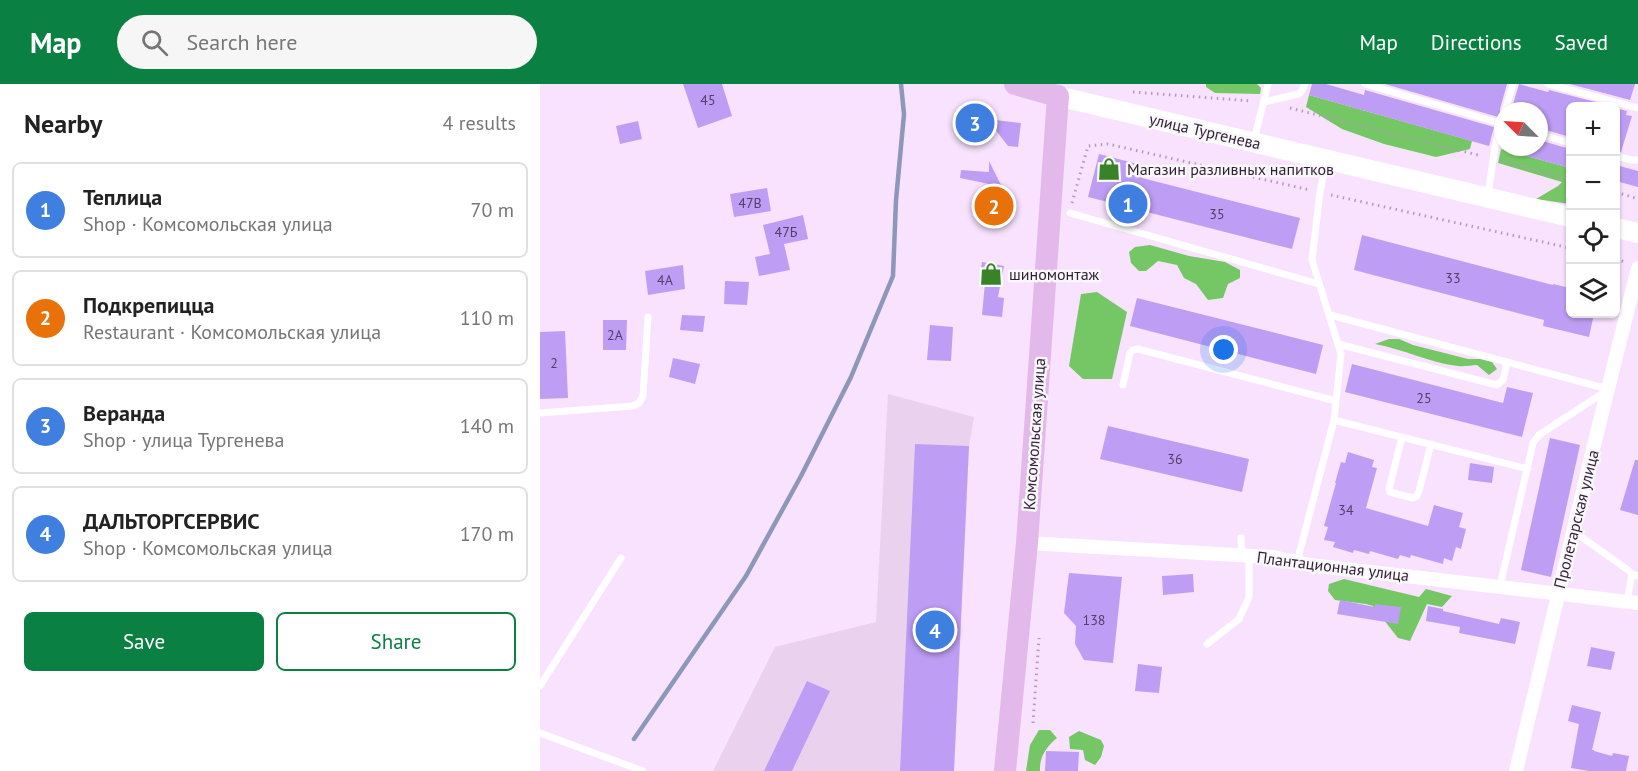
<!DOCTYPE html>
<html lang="en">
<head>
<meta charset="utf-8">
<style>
	:root { --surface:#fff; --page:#f6f6f6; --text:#222; --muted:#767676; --line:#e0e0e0; --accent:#0b8043 }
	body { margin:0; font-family:"PT Sans",sans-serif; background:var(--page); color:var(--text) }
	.controls { position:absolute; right:18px; top:18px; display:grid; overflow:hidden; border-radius:9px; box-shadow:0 2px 4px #0004 }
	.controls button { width:54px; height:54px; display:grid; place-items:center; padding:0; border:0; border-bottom:2px solid var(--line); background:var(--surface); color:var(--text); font:30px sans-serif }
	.compass { position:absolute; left:954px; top:18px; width:54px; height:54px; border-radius:50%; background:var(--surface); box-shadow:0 2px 4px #0004; rotate:294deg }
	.you { position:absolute; left:684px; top:266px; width:21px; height:21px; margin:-15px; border:4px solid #fff; border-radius:50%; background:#1a73e8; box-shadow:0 0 0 9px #1a73e833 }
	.badge { display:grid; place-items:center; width:39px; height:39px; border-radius:50%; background:var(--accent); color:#fff; font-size:20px; font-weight:700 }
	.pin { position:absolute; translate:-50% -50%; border:3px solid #fff; box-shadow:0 2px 6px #0006 }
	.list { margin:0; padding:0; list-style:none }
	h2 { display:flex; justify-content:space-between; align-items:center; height:78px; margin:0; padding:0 24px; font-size:26px }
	h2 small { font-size:20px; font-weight:400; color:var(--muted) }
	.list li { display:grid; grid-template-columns:39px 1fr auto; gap:18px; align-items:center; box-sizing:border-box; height:96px; margin:0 12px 12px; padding:0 12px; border:2px solid var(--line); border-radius:9px }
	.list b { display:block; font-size:22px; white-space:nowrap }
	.list p { margin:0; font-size:20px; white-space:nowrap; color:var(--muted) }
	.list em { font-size:20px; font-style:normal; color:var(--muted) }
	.actions { display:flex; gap:12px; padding:18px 24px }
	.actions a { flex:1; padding:14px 0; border:2px solid var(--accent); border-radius:9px; text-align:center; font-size:21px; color:var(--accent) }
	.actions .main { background:var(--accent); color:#fff }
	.icon { flex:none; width:33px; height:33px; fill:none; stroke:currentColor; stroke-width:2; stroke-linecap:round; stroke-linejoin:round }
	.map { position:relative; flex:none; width:1098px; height:687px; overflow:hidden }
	header { display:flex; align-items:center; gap:36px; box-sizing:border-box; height:84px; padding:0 30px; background:var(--accent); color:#fff }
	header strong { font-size:28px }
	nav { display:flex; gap:33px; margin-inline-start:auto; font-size:21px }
	.search { width:420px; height:54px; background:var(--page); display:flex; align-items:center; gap:15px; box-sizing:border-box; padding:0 21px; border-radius:33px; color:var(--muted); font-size:22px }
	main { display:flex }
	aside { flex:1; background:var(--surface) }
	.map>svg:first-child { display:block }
	.built { fill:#ead2ef }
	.forest { fill:#75c664 }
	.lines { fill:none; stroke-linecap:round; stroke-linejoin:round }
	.stream { stroke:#8c97ba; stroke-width:4.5 }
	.building { fill:#be9ef4 }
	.path { stroke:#b29cb6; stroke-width:3; stroke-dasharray:1.5 4.5; stroke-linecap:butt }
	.service { stroke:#fff; stroke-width:7 }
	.minor { stroke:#fff; stroke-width:14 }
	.secondary { stroke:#fff; stroke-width:20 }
	.primary { stroke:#e3b9ec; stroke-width:22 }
	.labels { text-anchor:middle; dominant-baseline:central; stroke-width:5; stroke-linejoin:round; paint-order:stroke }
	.number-label { font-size:14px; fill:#553d66 }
	.street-label { font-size:16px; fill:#321d36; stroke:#f8f8f8 }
	.poi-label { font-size:16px; fill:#321d36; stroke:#f8f8f8; text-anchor:start }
</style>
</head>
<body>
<header>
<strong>Map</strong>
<div class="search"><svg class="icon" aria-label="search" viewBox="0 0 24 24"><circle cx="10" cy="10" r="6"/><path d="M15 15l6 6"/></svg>Search here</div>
<nav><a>Map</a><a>Directions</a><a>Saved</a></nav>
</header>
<main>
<aside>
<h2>Nearby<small>4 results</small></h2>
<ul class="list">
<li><span class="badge" style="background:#3f7fe0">1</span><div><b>Теплица</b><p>Shop · Комсомольская улица</p></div><em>70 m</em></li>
<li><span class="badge" style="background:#e8710a">2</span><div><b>Подкрепицца</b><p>Restaurant · Комсомольская улица</p></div><em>110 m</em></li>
<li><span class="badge" style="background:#3f7fe0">3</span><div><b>Веранда</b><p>Shop · улица Тургенева</p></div><em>140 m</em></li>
<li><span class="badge" style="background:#3f7fe0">4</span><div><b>ДАЛЬТОРГСЕРВИС</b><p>Shop · Комсомольская улица</p></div><em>170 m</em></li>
</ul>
<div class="actions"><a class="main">Save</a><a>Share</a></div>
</aside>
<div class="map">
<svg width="1098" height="687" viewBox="0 0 1098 687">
	<rect width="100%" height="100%" fill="#f8e2fd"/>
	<path class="built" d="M348,310L434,333L429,362L414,687H173L235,563L336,538Z"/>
	<path class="forest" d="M666,0H717L721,4L720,10L675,9L666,3Z
		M769,11L932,57L930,65L896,73L844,60L802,45L766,23Z
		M961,65L1030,84V120L996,115L1018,102L1022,98L958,79Z
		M610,161L649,172L685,178L700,186V194L688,200L683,214L668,216L656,200L644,194L637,181L618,177L606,187H599L591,179L589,168L595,163Z
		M557,208L587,228L572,295H543L529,282L541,210Z
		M849,255H859L873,261L928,275H940L952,278L957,285L949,291L937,281C931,281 924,283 918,282C890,279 863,265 835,260Z
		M804,495L879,513L886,505L912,512L902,523L887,520L870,557L858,554L833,522L826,520L795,516L788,507L789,500Z
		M499,646H510L517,654C507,662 499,673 500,687H486L490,661Z
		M539,647L561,656L564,662L561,673L555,681L545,676L543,666L530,665L529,653Z"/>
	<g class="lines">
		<path class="stream" d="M94,655L206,492L261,392L311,293L353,192L356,116L364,30L361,0"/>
	</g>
	<path class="building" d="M143,0H182L192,32L158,44Z
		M772,0H786L824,11L825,6L954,43L949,62L769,11Z
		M845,0H967L960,25V29L958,33Z
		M979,0L1008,8L1009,6L1071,22H1030V53L999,44V27H971Z
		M1030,0H1095L1090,16Z
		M1076,24L1087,27L1086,31L1092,32L1081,68L1076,66Z
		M447,35L481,39L478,63L468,62Z
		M98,37L102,55L80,60L76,42Z
		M999,56L1030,65V84L969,67V63H999Z
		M559,70L605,82L602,94L760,134L752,165L548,113Z
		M449,77L462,103L459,142H447L449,100L420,94L421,86L449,88Z
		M1076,81L1098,87V103L1076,97Z
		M227,104L231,127L194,133L190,110Z
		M263,131L268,155L244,160L250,186L219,192L215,173L230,170L223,141Z
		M822,151L1013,201V200L1030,204V230H1054L1049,253L1003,242L1004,236L814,186Z
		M442,178L464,182L458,213L464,214L462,233L442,231L445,199L439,198Z
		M143,181L145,205L108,211L105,187Z
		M185,197L209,198L207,221L184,220Z
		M597,214L783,261L776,290L590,242Z
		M142,231L165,232L163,248L140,246Z
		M63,236H87L86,266H63Z
		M390,241L413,243L411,277L387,276Z
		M25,247L28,314L0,315V248Z
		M133,274L160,280L155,300L129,293Z
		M812,280L963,319L967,303L993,309L982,353L805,308Z
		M568,342L709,375L702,408L560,375Z
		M1010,354L1040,361L1011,493L981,486Z
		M375,360L429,362L414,687H360Z
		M808,368L834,376L832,383L837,384L826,424L888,442L894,421L923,429L919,443L926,445L921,465L916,463L912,477L904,474L903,480L871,471L870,474L860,471L858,475L830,467L829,470L814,466L813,469L793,463L795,458L784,456L788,443L784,442L796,399H795L801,378L805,379Z
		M1095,376H1098V431L1080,426Z
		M930,379L954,383L952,399L928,396Z
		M529,489L582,493L573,579L544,576L535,560L536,542L524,529Z
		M653,490L654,508L623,511L622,492Z
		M800,516L835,523V520L861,523L858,540L797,530Z
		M888,522L903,525V527L959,540L961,534L980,538L975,560L919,549L920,543L886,537Z
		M1051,563L1075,568L1071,586L1047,582Z
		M598,580L622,583L619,609L595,607Z
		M267,597L290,607L252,687H224Z
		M1032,621L1061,628L1052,666H1054V667L1072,672L1073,669L1089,672L1086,687H1049L1031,684L1039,640L1028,637Z
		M506,667L539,668L538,687H505Z"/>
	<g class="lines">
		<path class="path" d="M593,8L712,17
			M750,24L942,72
			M963,77L1030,96
			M1076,108L1098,115
			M791,111L1030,164
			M532,119L548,62L568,60L770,106
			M1076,175L1085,178
			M493,639L499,554"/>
		<path class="service" d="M825,0L963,40
			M1008,0L1098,24
			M724,18L758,10L761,8L765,0
			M965,27L973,0
			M999,50L1030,59
			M714,56L728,0
			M1076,72L1091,76H1098
			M948,111L955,62L963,34
			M530,129L779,200
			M790,231L1068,305
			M798,260L957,301L963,296L967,278
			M583,301L590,269L593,266L598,265L796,317
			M0,329L93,322L99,319L103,312L108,233
			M794,336L988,385
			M862,353L849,405L850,408L873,414L877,412L879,407L891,360
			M1033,447L1088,486L1092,490L1098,492
			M701,454L702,471
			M757,478L794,336L801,270L772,176L780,108L786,78
			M960,502L993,359L999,351L1066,307
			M1087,517L1092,490
			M667,560L699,535L709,513V471
			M0,602L81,474
			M0,649L103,687"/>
		<path class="minor" d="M487,459L733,473L770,481L1098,519
			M976,687L1053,365L1098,184"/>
		<path class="secondary" d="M517,12L1030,133
			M1076,144L1098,149"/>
		<path class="primary" d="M475,0L517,12
			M465,687L487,459L518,12"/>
	</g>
	<defs>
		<g id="shop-bare" transform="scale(1.8)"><path d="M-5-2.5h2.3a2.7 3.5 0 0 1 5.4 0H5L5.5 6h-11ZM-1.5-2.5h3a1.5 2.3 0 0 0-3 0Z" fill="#388228" stroke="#f8f8f8" stroke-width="2.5" paint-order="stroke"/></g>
	</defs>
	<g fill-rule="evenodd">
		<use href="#shop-bare" x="569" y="85"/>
		<use href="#shop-bare" x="451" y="190"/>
	</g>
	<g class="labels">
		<g class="number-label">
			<text x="168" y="16">45</text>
			<text x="210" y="119">47В</text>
			<text x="677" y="130">35</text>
			<text x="246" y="148">47Б</text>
			<text x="913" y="194">33</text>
			<text x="125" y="196">4А</text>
			<text x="75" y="251">2А</text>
			<text x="14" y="279">2</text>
			<text x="884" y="314">25</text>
			<text x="635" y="375">36</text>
			<text x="806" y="426">34</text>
			<text x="554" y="536">138</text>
		</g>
		<g class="street-label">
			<text transform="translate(665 47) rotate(13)">улица Тургенева</text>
			<text transform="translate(494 350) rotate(-86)">Комсомольская улица</text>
			<text transform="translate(1036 435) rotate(-76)">Пролетарская улица</text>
			<text transform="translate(793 482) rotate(7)">Плантационная улица</text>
		</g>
		<g class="poi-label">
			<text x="587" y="85">Магазин разливных напитков</text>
			<text x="469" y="190">шиномонтаж</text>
		</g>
	</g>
</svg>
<div class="controls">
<button>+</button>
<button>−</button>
<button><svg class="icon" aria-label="locate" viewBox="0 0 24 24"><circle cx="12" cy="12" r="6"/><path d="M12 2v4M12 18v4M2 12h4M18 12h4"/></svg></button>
<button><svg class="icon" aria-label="layers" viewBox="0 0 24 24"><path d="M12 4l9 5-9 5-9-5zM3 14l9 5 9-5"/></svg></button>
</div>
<svg class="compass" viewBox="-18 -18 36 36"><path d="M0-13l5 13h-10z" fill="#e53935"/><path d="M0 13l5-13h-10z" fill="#767676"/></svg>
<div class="you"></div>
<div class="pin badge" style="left:588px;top:120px;background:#3f7fe0">1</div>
<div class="pin badge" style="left:454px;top:122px;background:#e8710a">2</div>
<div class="pin badge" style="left:435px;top:39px;background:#3f7fe0">3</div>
<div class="pin badge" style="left:395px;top:546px;background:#3f7fe0">4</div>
</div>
</main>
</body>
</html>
